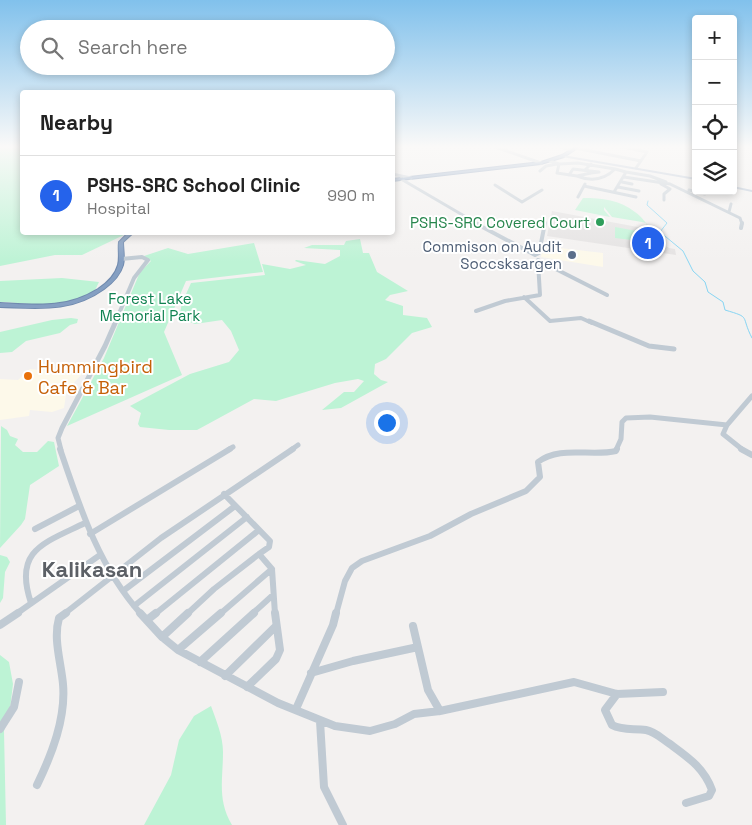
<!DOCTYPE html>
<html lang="en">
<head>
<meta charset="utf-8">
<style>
	:root { --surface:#fff; --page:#f6f6f6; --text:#222; --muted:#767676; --line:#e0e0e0; --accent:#2563eb }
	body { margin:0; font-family:"Space Grotesk",sans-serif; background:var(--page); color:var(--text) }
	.controls { position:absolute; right:15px; top:15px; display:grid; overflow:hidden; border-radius:5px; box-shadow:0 2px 8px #0003 }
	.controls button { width:45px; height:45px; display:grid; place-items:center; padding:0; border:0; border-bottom:1px solid var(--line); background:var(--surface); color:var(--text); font:25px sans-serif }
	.you { position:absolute; left:386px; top:422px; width:18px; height:18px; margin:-12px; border:4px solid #fff; border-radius:50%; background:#1a73e8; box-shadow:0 0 0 8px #1a73e833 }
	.badge { display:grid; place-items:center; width:32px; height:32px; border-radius:50%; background:var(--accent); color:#fff; font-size:16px; font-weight:700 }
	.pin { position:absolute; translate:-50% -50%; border:2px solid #fff; box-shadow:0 1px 5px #0006 }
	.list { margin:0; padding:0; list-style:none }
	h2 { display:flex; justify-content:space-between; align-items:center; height:65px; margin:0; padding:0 20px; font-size:21px }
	h2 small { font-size:16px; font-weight:400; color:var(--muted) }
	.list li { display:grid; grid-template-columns:32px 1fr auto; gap:15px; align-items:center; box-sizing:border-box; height:80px; padding:0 20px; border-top:1px solid var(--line) }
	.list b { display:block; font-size:19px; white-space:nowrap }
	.list p { margin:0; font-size:16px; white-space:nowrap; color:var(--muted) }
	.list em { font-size:16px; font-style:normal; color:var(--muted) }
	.icon { flex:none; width:28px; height:28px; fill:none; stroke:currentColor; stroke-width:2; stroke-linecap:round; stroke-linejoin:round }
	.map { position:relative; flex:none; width:752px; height:825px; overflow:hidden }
	.search { position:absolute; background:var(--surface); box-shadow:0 2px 8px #0003; left:20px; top:20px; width:375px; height:55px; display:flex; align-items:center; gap:12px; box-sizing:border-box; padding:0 18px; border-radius:28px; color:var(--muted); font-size:19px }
	.panel { position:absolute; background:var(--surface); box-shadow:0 2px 8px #0003; left:20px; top:90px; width:375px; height:145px; border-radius:5px }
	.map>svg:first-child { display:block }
	.commercial { fill:#fdf9ea }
	.education { fill:#e4e2e2 }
	.green { fill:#bdf3d5 }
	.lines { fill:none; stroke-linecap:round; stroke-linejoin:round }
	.stream { stroke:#87d5f3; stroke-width:1 }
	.highway-casing { stroke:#708aae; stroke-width:2 }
	.minor-far4 { stroke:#c0cad3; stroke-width:3 }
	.minor-far3 { stroke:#c0cad3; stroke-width:4 }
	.minor-far2 { stroke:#c0cad3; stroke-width:5 }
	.minor-far1 { stroke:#c0cad3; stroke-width:6 }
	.minor { stroke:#c0cad3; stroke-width:8 }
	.major { fill:#afbed1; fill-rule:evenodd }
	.highway { fill:#859fc2; fill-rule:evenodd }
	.leisure-dot { fill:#2e9e5b; stroke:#fff; stroke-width:2 }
	.service-dot { fill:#5c6f8a; stroke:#fff; stroke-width:2 }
	.food-dot { fill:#e8710a; stroke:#fff; stroke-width:2 }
	.labels { text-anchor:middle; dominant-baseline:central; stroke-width:4; stroke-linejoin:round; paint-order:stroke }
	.far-leisure-label { font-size:15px; fill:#27864d; stroke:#fff; text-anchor:end }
	.far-service-label { font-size:15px; fill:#4e5e75; stroke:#fff; text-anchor:end }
	.far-park-label { font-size:15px; fill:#108251; stroke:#fff }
	.food-label { font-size:18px; fill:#c56008; stroke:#fff; text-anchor:start }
	.near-neighbourhood-label { font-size:22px; font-weight:bold; fill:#5c6066; stroke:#fff }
</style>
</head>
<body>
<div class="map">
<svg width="752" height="825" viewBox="0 0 752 825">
	<rect width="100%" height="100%" fill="#f3f1f0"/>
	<path class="commercial" d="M543,246L603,253V267L541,257Z
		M30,369L82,374L69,388L66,395L64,408L52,412L30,410L29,416L0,420V379L18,380Z"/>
	<path class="education" d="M552,211L643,228L656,240L669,248L675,249L676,255L547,236Z"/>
	<path class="green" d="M0,147H22V232L128,233L82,255H55L0,266Z
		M583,198C602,198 620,200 635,212C642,216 645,224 652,228L648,229L646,223L642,222L612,217L604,207V210L610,217L575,210Z
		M615,227L637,231L644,240L640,241L615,238Z
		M360,239L363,253H369L377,272L408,291L390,295L385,300L403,306V315L427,318L432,327L412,333L386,359L375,364L374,374L381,380L388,382L341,408L322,410L344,392H354L364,381L358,379L335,383L276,401L254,399L197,430H169L140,427L138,424L141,413L130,406L190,374L229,362L239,350L231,331L222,320L195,324L179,318L182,303L191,283L265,275L262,264L290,269L306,265L295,261L296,260L325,264L340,256V250L304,248L312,245H344L346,241Z
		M254,243L263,272L186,281L164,332L182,375L67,426L104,358L140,272L151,261L144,256L168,248L188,254Z
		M62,278L99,282C97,286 96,289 93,292C70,313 27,302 0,302V281Z
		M71,318L78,319L77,323L70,325L60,333L26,341L12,352L0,353V332L52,320Z
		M1,426L7,430L10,436L18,439L15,445L23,452H37L48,441L54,442L59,466L30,485L25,519L21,525L0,548Z
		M0,555L7,557L10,562L5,572L3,598L0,603Z
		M0,655L9,662L13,684L10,709L4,731L6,825H0Z
		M211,706C216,720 223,736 223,752C223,779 217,800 232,825H144L171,775L179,740L194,716Z"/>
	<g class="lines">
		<path class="stream" d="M648,201L647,205L667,223L660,232L683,251L693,271L705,282L708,292L723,302L725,310C752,318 740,315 752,338"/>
		<g class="highway-casing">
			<path id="highway" d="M575,147H579L564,157L541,164L392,181V179L541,162L562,155Z
				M129,232H134L123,242C123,250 125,258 123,265C120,276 112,283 104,289C71,313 38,308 0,307V303C36,305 66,309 98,289C107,283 115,276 118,265C120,258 118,250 119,242Z"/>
		</g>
		<path class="minor-far4" d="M495,147L541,163
			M560,147L572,150
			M623,147L647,152L636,168
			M575,148L641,161
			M550,161L559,164L557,173L577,176L591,173L586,169L591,164
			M559,164L578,163L615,169C604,180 592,182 577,176
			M540,171L546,166L557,164
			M626,172L650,176L666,182
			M392,174L411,178
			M569,175L573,169L599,172L591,173
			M624,177L670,184L740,218L742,224
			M401,179L478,224
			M622,182L632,184
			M661,184L670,189L664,194V200
			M495,185L522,202L542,190
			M584,186L636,197
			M618,187L639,191
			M689,190L705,194
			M614,192L626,172L615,169
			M578,197L585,184
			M729,212L731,204"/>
		<path class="minor-far3" d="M475,223L535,255L539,253L545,223
			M741,228L742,223
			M538,260L607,295
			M524,297L550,321L581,318L592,323
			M476,311L505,301L540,295L538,262
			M115,323L134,278L148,260L142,257L121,259"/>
		<path class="minor-far2" d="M589,321L649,346L674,349
			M61,450L58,438L62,428L105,346L116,321
			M228,450L233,447
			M291,450L298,445
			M616,450L621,439L622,422L626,418L650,417L727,425
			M743,450L723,434L727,425L752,396"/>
		<path class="minor-far1" d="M60,449C80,508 99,567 141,614
			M741,449L752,455
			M224,494L270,541L269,547L259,554L272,569L275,614
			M35,529L79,506
			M90,534L230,449
			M123,591L235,506
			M31,603C13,550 44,543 85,523
			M134,606L247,517
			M16,614L100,555
			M64,614L161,538L293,449
			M155,614L259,530
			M187,614L214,589L259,554
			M220,614L272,569
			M252,614L273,595
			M336,614L345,581L352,568L362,561L430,536L471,514L526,491L540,477L538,462C560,445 591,457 616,451L617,449"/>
		<path class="minor" d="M140,613L162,637L178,650L278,703L335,726L370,731L395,724L414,714L440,711L574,682L617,694L663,692
			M147,620L156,613
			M0,625L18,613
			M413,626L428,690L440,711
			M162,637L188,613
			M178,650L221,613
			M200,662L254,613
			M311,673L353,661L418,647
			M225,676L276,626
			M247,687L276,659L280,650L275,613
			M617,694L605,710L612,725C623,731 634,728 646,730C656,732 662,739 670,744C689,758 704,768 712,790L709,796L686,803
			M296,709L333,625L336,613
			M320,721L324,787L343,825
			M0,729L14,707L19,682
			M37,785C52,754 66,718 63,684C61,662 53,639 59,618L66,613"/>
		<path class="major" d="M563,155L696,178V180L562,157Z
			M733,186L752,190V192L733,188Z"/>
		<use href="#highway" class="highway"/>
	</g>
	<linearGradient id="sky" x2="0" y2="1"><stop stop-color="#81c1ec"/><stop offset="0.56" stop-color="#faf9f8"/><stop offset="1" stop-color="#faf9f8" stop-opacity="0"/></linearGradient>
	<rect width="752" height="262" fill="url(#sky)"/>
	<circle class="leisure-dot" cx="600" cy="222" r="5"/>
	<circle class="service-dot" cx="572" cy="255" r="5"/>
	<circle class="food-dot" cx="28" cy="376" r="5"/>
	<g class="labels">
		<g class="far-leisure-label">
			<text x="590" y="222">PSHS-SRC Covered Court</text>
		</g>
		<g class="far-service-label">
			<text x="562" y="246">Commison on Audit<tspan x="562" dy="17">Soccsksargen</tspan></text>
		</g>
		<g class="far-park-label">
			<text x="150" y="298">Forest Lake<tspan x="150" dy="17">Memorial Park</tspan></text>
		</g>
		<g class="food-label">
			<text x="38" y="366">Hummingbird<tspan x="38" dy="21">Cafe &amp; Bar</tspan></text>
		</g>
		<g class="near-neighbourhood-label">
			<text x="92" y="569">Kalikasan</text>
		</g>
	</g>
</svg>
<div class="controls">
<button>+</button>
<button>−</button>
<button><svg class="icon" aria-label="locate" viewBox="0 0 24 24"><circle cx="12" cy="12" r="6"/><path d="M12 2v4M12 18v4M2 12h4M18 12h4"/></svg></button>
<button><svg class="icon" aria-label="layers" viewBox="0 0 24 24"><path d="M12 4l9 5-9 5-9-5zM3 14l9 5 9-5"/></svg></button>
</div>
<div class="you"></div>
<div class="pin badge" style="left:648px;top:243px">1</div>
<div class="search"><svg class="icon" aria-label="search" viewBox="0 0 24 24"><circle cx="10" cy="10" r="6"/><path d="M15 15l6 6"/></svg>Search here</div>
<section class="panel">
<h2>Nearby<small></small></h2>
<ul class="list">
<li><span class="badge">1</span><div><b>PSHS-SRC School Clinic</b><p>Hospital</p></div><em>990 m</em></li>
</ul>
</section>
</div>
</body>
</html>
